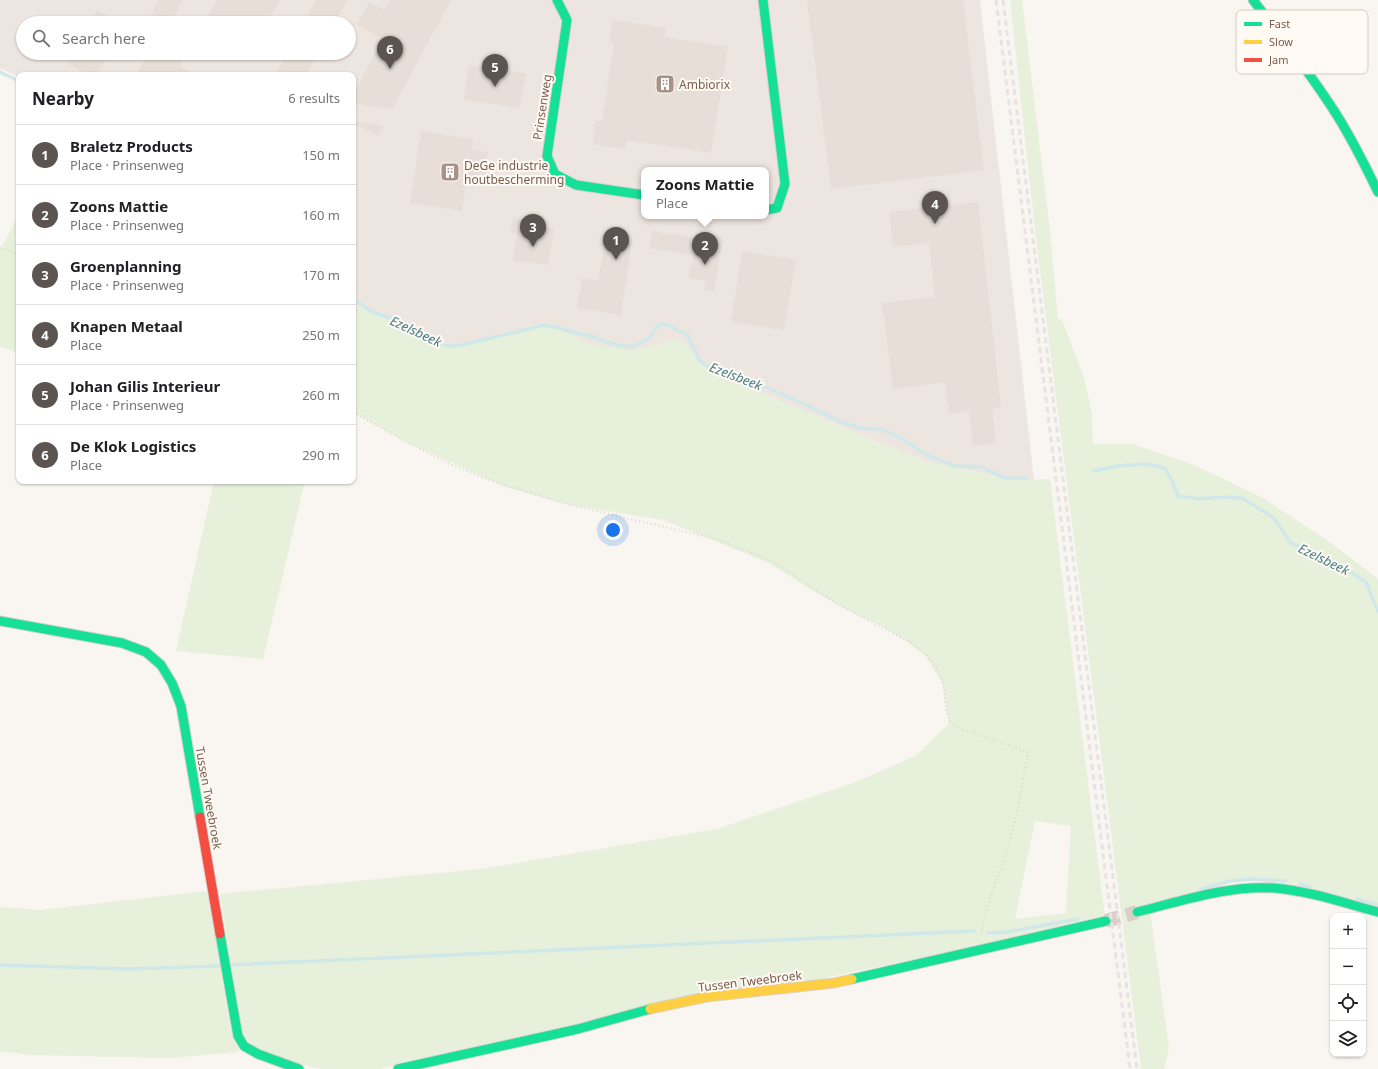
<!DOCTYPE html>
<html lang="en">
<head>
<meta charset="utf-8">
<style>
	:root { --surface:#fff; --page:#f2f2f2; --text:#202124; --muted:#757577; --line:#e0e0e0; --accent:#5c5450 }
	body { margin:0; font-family:"Noto Sans",sans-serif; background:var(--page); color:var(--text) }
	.controls { position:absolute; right:12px; bottom:12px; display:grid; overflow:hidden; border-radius:8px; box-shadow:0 1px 3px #0004 }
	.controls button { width:36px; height:36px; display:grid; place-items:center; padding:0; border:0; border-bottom:1px solid var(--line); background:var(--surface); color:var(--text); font:20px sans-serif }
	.you { position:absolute; left:613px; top:530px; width:14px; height:14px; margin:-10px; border:3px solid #fff; border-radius:50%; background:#1a73e8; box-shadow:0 0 0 6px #1a73e833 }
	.badge { display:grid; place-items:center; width:26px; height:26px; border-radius:50%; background:var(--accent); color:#fff; font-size:13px; font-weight:700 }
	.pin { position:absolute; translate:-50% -33px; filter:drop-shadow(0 1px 2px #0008) }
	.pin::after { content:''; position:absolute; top:21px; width:14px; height:12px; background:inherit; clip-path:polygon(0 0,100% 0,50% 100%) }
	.popup { position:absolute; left:641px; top:167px; width:128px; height:52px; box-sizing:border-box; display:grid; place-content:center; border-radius:8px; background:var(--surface); filter:drop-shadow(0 1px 3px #0005); font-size:13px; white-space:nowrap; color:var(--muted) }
	.popup b { font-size:15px; color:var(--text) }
	.popup::after { content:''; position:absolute; left:50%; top:100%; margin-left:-8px; border:8px solid transparent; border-top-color:var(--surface) }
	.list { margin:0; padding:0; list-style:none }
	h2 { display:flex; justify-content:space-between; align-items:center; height:52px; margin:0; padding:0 16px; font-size:17px }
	h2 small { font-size:13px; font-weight:400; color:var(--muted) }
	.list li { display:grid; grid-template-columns:26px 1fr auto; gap:12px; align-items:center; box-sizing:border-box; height:60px; padding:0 16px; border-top:1px solid var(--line) }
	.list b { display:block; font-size:15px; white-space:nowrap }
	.list p { margin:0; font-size:13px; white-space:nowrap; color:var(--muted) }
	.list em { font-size:13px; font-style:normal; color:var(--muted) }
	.icon { flex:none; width:22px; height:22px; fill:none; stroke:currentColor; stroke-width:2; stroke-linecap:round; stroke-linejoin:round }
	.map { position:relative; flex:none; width:1378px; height:1069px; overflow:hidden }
	.search { position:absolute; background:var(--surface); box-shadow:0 1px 3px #0004; left:16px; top:16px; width:340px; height:44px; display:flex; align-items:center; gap:10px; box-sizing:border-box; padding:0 14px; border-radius:22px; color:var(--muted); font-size:15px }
	.panel { position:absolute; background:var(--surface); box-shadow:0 1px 3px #0004; left:16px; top:72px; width:340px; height:412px; border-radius:8px }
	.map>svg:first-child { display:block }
	.industrial { fill:#ede5e0; fill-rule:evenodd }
	.green { fill:#e7f0db; fill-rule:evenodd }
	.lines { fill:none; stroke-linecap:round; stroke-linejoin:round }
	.stream { stroke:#d0e8ea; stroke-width:3.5 }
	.building { fill:#e6ded7 }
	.secondary-tunnel { stroke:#d9cfc7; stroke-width:14; stroke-dasharray:14 7; stroke-linecap:butt }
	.fast-casing { stroke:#d9d2cb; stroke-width:11 }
	.slow-casing { stroke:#d9d2cb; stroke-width:11 }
	.jam-casing { stroke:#d9d2cb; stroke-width:11 }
	.path { stroke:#dcd5d0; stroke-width:2; stroke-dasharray:1 3; stroke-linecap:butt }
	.fast { stroke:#16e098; stroke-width:9 }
	.slow { stroke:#ffcf43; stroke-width:9 }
	.jam { stroke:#f24e42; stroke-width:9 }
	.rail { stroke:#e6e3e7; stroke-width:3; stroke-dasharray:6 4; stroke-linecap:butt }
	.labels { text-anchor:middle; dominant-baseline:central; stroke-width:4; stroke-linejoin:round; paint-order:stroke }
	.poi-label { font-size:12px; fill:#7a5c4d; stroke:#fffaf3; text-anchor:start }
	.street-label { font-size:12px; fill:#7a5c4d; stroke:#fffaf3 }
	.water-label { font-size:13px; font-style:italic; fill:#437c86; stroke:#fffaf3 }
	.key { fill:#fffaf3; stroke:#d7cbc1; stroke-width:1 }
	.key-label { font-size:11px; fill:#7a5c4d }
</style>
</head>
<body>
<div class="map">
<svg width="1378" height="1069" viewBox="0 0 1378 1069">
	<rect width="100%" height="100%" fill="#f9f5f0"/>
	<path class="industrial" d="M0,0H980L1034,480H1017L927,462L718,375L679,339L631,351L592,345L545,322L458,348L368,312L353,299V75H19V77L0,68ZM23,23H349V53H23ZM644,170H766V216H644Z"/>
	<path class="green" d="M1010,0H1022L1050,231L1058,319L1062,320L1084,377L1092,415L1093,444H1132L1194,465L1263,498L1331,543L1378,579V906L1303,886L1259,879L1229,883L1149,903L1169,1048L1164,1069H1141L1035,231Z
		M19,214V354L0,346V250Z
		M353,299L368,312L458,348L545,322L592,345L631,351L679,339L718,375L927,462L1017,480L1050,479L1105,918L1008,941L475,1048L379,1069H323L307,1066L256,1048L243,1036L220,894L482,869L717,829L856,782L915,756L949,724L942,683L926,656L909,643L880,625L857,615L815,592L769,563L663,520L569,505L505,487L408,443L353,412ZM1035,821L1071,826L1066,913L1015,919Z
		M214,481H305L263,659L176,651Z
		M207,891L231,1031L239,1052L170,1058L31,1055L0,1051V907L41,910Z"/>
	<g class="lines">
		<path class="stream" d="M0,72L19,81
			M353,298L370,311L410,325L429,339L447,346H458L545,325L590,336L616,345L632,347L648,339L659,324L668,325L687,335L700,361L714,370L758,384L798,401L841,422L860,428L882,429L897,436L927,455L954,466L981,467L1004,478H1026
			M1093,471L1118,466L1146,464L1165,468L1173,483L1178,496L1199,499L1225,497L1242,498L1274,518L1290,542L1311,553L1339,564L1367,583L1372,598L1378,611
			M1300,884L1310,887
			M1201,889L1230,881L1252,879L1285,881
			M1357,899L1378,905
			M988,933L1007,932L1078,919
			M0,965L128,969L220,966
			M229,965L974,931"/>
	</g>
	<path class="building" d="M159,0H183L170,23H167L151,14Z
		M217,0H280L267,23H204Z
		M316,0H347L335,23H303Z
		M390,0H451L392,109L353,104V95L383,39L357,25L369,2L384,10Z
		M807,0H963L984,170L831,189Z
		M97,10L121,23H90Z
		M612,20L666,28L664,37L728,47L711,153L627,140L625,149L593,144L596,121L602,122L614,43L609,42Z
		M74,53H109L97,75H88L68,64Z
		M148,53H173L184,59L180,67L195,75H136Z
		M287,53H318L306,75H275Z
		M469,65L526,73L520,108L464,100Z
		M353,121L384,126L378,136L353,123Z
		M421,131L473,139L472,150L488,152L484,178L482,177L481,182L467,180L462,211L410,203Z
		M978,202L1001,407L992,409L996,443L973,446L969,411L949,414L945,382L893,389L882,303L935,297L929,243L893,247L889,212Z
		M513,218L526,220L525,225L554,229L548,265L513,260L517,233L510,232Z
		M652,231L696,238V234L723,237L714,291L705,290L706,281L689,278L693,255L649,248Z
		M606,237L632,242L621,315L577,308L582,278L598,281Z
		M742,251L796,260L784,330L731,322Z"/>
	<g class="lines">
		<path class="secondary-tunnel" d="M1106,921L1137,912"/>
		<g class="fast-casing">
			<path id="fast" d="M557,0L567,20L547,156L555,174L576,185L644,195
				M763,0L785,184L777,208L766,210
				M1253,0C1280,35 1307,69 1331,106C1349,133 1364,163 1378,192
				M0,621L122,643L146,652L161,665L172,683L181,706L200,817
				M1137,912C1182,901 1228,885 1274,888C1310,891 1344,903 1378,912
				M220,934L238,1036L244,1046L258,1054L299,1069
				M852,979L1106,921
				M398,1069L578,1029L650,1009"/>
		</g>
		<g class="slow-casing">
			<path id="slow" d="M650,1009L706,997L834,983L852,979"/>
		</g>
		<g class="jam-casing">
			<path id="jam" d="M200,817L220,934"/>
		</g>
		<path class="path" d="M0,248L19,254
			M353,412L406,442L454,466L492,481L570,505L717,539L772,561L839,605L910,642L926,655L937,668L944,686L946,709L950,722L961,729L1028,752L1018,810L1005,856L984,916L981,937"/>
		<use href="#fast" class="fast"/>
		<use href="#slow" class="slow"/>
		<use href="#jam" class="jam"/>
		<path class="rail" d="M996,0L1130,1069
			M1003,0L1137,1069"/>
	</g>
	<defs>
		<g id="building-square" transform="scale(1)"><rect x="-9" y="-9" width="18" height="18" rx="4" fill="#a69286" stroke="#fffaf3"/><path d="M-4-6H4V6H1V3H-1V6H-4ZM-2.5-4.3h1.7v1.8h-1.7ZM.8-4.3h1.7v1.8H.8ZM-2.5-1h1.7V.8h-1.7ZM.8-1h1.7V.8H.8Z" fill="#fff"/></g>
	</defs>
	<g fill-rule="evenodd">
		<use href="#building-square" x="665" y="84"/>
		<use href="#building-square" x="450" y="172"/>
	</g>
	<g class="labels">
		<g class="poi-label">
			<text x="679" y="84">Ambiorix</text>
			<text x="464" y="165">DeGe industrie<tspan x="464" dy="14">houtbescherming</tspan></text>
		</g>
		<g class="street-label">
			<text transform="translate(542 107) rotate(-81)">Prinsenweg</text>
			<text transform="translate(209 798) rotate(80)">Tussen Tweebroek</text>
			<text transform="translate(750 981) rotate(-7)">Tussen Tweebroek</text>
		</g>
		<g class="water-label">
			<text transform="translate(416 331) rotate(25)">Ezelsbeek</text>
			<text transform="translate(736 376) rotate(21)">Ezelsbeek</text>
			<text transform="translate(1324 559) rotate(26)">Ezelsbeek</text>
		</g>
	</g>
	<rect x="1236" y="10" width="132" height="64" rx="6" class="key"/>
	<rect x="1244" y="22" width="18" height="4" fill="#16e098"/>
	<rect x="1244" y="40" width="18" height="4" fill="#ffcf43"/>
	<rect x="1244" y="58" width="18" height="4" fill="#f24e42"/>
	<g class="key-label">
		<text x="1269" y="28">Fast</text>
		<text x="1269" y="46">Slow</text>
		<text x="1269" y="64">Jam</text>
	</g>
</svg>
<div class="controls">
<button>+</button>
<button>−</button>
<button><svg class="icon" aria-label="locate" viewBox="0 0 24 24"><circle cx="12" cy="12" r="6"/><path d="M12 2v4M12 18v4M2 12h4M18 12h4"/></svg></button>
<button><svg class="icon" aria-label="layers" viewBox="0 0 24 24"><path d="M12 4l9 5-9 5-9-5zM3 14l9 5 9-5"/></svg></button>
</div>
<div class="you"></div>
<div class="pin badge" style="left:616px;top:260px">1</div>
<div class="pin badge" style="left:705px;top:265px">2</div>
<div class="popup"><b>Zoons Mattie</b>Place</div>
<div class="pin badge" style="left:533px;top:247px">3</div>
<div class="pin badge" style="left:935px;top:224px">4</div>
<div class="pin badge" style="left:495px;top:87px">5</div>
<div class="pin badge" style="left:390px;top:69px">6</div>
<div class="search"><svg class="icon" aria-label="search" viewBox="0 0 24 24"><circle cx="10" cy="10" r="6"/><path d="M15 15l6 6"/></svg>Search here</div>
<section class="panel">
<h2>Nearby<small>6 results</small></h2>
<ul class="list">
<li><span class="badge">1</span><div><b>Braletz Products</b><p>Place · Prinsenweg</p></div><em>150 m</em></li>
<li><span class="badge">2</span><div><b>Zoons Mattie</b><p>Place · Prinsenweg</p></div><em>160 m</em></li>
<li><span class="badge">3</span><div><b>Groenplanning</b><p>Place · Prinsenweg</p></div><em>170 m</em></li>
<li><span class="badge">4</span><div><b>Knapen Metaal</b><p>Place</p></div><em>250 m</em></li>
<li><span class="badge">5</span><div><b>Johan Gilis Interieur</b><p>Place · Prinsenweg</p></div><em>260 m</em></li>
<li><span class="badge">6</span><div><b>De Klok Logistics</b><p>Place</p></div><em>290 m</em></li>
</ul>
</section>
</div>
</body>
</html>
